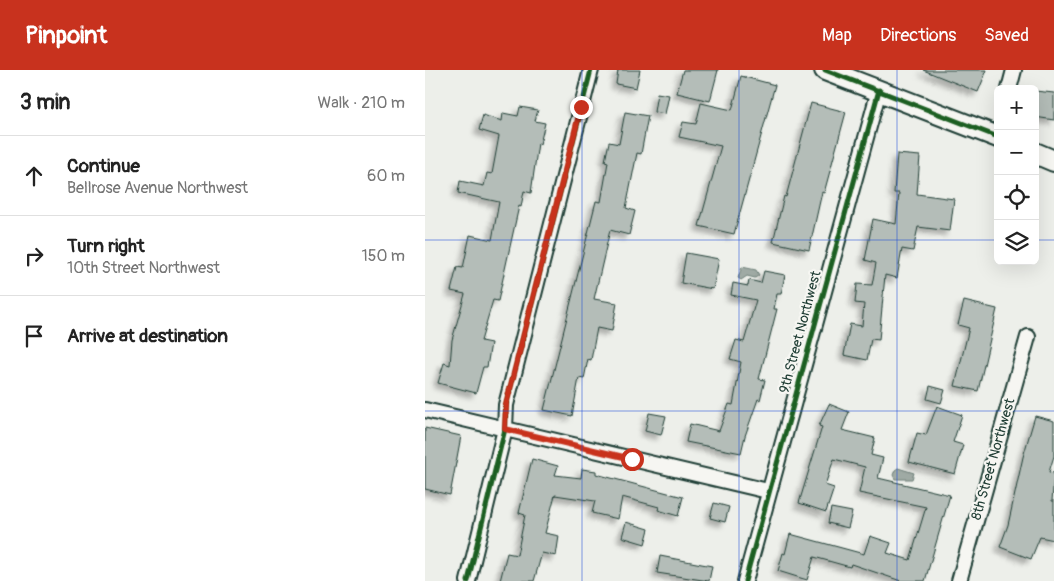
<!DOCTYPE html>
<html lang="en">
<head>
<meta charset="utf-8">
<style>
	:root { --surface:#fff; --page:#f6f6f6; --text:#222; --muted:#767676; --line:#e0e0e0; --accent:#c8321e }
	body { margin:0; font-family:Pangolin,sans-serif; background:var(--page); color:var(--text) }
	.controls { position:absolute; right:15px; top:15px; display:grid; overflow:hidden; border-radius:8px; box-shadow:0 5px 20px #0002 }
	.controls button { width:45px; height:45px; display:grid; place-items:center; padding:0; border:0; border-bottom:1px solid var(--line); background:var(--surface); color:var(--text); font:25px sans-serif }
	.stop { position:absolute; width:15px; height:15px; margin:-11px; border:4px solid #c8321e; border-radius:50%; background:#fff }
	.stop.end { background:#c8321e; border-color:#fff; box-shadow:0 1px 5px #0008 }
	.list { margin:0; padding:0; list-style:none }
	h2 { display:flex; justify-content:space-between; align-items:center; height:65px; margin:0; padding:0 20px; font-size:21px }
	h2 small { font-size:16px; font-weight:400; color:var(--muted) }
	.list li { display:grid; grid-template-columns:32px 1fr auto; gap:15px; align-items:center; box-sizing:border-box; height:80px; padding:0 20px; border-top:1px solid var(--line) }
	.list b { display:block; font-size:19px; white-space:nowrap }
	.list p { margin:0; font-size:16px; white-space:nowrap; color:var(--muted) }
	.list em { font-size:16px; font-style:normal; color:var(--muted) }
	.icon { flex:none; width:28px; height:28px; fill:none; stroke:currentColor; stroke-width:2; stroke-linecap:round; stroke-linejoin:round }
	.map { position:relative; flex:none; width:629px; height:511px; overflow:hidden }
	header { display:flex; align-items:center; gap:30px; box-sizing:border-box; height:70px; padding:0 25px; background:var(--accent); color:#fff }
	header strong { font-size:24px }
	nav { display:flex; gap:28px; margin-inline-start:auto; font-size:18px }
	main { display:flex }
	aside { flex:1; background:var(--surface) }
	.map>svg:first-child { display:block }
	.water { fill:#9faaa4; stroke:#6c7e77 }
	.building { fill:#b4bdb8; stroke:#1f3d34; filter:url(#shadow) }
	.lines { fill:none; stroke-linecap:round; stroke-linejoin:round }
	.street-casing { stroke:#1f3d34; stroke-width:18 }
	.secondary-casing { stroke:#1f3d34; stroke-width:24 }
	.street { stroke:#f6f6f2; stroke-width:14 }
	.secondary { stroke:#f6f6f2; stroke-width:20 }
	.cycleway-casing { stroke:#f6f6f2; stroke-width:8 }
	.cycleway { stroke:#1b5e20; stroke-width:5 }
	.route { stroke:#c8321e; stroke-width:6 }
	.grid { fill:none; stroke:#1d4ed8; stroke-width:1; stroke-opacity:0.55 }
	.labels { text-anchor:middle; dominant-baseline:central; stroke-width:4.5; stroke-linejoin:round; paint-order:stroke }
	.street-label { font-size:14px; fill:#1f3d34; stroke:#f6f6f2 }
</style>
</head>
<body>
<header>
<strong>Pinpoint</strong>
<nav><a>Map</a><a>Directions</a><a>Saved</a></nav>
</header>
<main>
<aside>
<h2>3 min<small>Walk · 210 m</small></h2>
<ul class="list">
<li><svg class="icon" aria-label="ahead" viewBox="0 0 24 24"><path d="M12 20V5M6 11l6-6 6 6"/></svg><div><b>Continue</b><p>Bellrose Avenue Northwest</p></div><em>60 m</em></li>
<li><svg class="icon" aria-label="right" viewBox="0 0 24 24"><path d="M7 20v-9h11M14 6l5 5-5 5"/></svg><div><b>Turn right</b><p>10th Street Northwest</p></div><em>150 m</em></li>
<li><svg class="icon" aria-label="arrive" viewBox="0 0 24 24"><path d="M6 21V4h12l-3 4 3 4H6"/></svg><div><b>Arrive at destination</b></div></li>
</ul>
</aside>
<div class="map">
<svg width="629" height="511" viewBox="0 0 629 511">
	<defs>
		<filter id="shadow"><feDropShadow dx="-4.5" dy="4.5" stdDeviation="2.5" flood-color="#0004"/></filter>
	</defs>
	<rect width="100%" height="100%" fill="#edefea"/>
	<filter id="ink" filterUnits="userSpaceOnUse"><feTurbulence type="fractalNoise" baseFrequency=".02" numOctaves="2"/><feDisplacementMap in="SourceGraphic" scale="10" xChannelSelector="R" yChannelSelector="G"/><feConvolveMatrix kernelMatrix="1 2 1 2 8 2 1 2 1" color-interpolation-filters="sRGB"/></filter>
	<g filter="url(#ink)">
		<path class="water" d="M317,197L331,200L334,205L330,208L322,206L316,210L313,208Z
			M473,398L489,403L487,409H470L468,405L470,400Z"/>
		<path class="building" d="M193,0H215L211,18L191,14Z
			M258,0H293L285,31L252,23Z
			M498,0H562L553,22Z
			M316,6L350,15L309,164L274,156L296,76L254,67L258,52L271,54L276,33L307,40Z
			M610,21L629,23V50L610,47Z
			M232,23L244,25L240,44L229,42Z
			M386,33L421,42L399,123L397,122L384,180L348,172L359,126L361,127Z
			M95,37L113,40L110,51L120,53L115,74L113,73L106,123L99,121L96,137L94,136L73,231L68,230L56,271L66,273L62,297H58L51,323L13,313L19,293L25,295L27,270L40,224L26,221L32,197L38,198L45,165L67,170L74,132L33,123L35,111L59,116L62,103L67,104L74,66L54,60L58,45L77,51L78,43L93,46Z
			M200,42L223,46L216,84L212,83L201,138L210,141L204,165L185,160L169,229L192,233L187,261L172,258L166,290L163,289L159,309L154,308L147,346L119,340L171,131L176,132L183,92L180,91L184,72L194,74Z
			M472,84L495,86L492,124L529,129L525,161L493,157L488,181L477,179L472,208L460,205L454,270L446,269L442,290L419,285L425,254L437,256L439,234L430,233L432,214L447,215L451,193L440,190L448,149L471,154L474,123H469Z
			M261,183L294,189L288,219L256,213Z
			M339,201L360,205L356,224H352L349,239H352L334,309L340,310L335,330L333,329L320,366L316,383L261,372L265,354L294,361L304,334L308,335L316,292L305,289L311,270L319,272L331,230L306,225L308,213L323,216L324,210L336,213Z
			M539,231L572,239L553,321L530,316L544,258L533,255Z
			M505,316L520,320L516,333L502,329Z
			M404,334L424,342L417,360L450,368L446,385L458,388L453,408L525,425L500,511H476L426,494L425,497L389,487L382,510L353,501L358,483L360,484L365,464L439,484L445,466L466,473L462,483L485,490L501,437L434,423L440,397L409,389L400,415L409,418L401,442L374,433L397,357L394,356Z
			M512,336L537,345L528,372L538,375L530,404L484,392L492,363L501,365Z
			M224,343L241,346L236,365L220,361Z
			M610,346L629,351V386L624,402L629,403L627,431H629V470L615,467L606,489L575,477L583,455L598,387Z
			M0,358L36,366L25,425L0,419Z
			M107,389L133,396L130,405L156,408L157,399L171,401V404L258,427L253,446L233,440L234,437L197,427L193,449L167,443L170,431L130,425L120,463L134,466L131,486L117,483L109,511H75L82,483L92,485L100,445L94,443Z
			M289,433L304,437L300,452L285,448Z
			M406,438L427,442L423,458L403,453Z
			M201,452L224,459L220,474L197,467Z
			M235,486L287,496L284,511L232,503Z"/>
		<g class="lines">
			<g class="street-casing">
				<path id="street" d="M584,19L589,0
					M0,340L343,421
					M43,511L80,359L81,335L166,0
					M320,511L454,20
					M534,511L603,267"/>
			</g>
			<g class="secondary-casing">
				<path id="secondary" d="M400,0L573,67
					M610,83L629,91"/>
			</g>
			<use href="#street" class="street"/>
			<use href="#secondary" class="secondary"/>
			<g class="cycleway-casing">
				<path id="cycleway" d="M400,0L573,67
					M43,511L80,359L81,335L166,0
					M320,511L454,20"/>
			</g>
			<use href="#cycleway" class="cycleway"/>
		</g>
	</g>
	<g class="lines" filter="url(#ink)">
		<path class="route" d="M156,37L81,335L80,359L207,389"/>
	</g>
	<path class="grid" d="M157,0V511M314,0V511M472,0V511M0,170H573M610,170H629M0,341H629"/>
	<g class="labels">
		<g class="street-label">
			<text transform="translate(375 262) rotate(-75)">9th Street Northwest</text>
			<text transform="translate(568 389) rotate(-74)">8th Street Northwest</text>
		</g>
	</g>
</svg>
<div class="controls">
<button>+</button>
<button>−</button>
<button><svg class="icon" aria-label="locate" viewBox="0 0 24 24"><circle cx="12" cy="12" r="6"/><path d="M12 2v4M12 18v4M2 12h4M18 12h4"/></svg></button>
<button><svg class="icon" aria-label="layers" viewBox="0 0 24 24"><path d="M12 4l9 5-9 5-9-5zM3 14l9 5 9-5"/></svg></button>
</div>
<div class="stop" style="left:207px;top:389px"></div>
<div class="stop end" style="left:156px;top:37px"></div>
</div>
</main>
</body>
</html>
